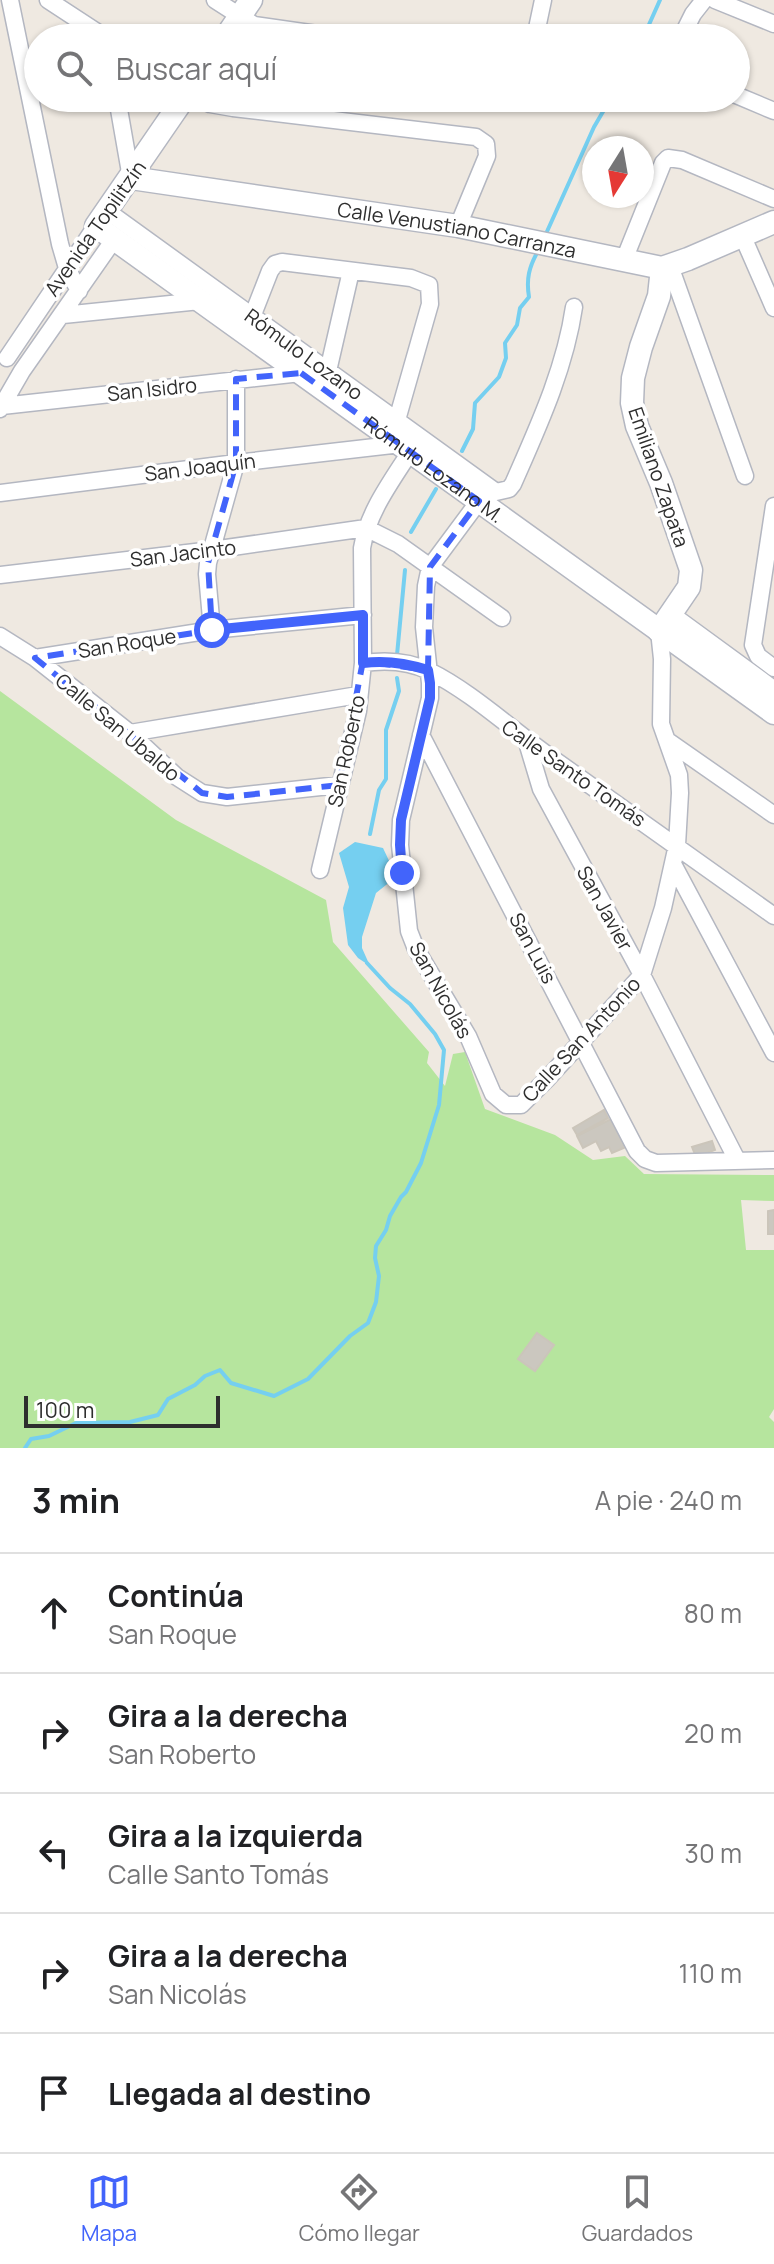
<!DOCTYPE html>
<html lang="es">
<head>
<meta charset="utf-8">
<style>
	:root { --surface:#fff; --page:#f6f6f6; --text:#202124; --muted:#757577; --line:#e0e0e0; --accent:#4264fb }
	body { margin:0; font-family:Manrope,sans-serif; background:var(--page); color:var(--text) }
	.compass { position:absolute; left:582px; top:136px; width:72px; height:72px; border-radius:50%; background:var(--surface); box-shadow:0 2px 6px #0004; rotate:191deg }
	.scale { position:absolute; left:24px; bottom:20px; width:196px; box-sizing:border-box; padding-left:8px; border:4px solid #2e2e2e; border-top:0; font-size:22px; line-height:28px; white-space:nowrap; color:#2e2e2e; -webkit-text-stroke:6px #fff; paint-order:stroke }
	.stop { position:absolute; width:24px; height:24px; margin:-18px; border:6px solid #4264fb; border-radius:50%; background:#fff }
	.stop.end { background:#4264fb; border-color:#fff; box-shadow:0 2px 8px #0008 }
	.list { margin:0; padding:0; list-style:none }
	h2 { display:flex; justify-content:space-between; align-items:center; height:104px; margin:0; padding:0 32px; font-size:34px }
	h2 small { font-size:26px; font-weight:400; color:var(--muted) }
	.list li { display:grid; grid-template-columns:52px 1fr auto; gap:24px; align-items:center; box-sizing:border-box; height:120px; padding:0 32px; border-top:2px solid var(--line) }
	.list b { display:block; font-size:30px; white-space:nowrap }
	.list p { margin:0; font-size:26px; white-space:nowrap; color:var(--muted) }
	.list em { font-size:26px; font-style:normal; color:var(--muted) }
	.icon { flex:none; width:44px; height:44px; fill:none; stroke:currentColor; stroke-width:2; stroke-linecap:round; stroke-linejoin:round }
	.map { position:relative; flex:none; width:774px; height:1448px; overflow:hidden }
	.search { position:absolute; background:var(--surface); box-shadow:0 2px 6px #0004; left:24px; right:24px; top:24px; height:88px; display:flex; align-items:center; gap:20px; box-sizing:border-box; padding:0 28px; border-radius:44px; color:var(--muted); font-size:30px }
	.sheet { height:704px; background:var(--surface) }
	nav { display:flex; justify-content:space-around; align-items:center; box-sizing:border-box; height:112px; border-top:2px solid var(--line); background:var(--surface); font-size:22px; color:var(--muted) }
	nav a { display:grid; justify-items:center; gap:4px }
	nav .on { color:var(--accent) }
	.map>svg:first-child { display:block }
	.green { fill:#b6e59e }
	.water { fill:#75cff0 }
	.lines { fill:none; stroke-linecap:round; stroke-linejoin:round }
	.stream { stroke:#75cff0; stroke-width:4 }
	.building { fill:#cbc7bf; stroke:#cbc5ba; stroke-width:2 }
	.street-casing { stroke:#b4b7c1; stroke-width:19 }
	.secondary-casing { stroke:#b4b7c1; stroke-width:25 }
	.street { stroke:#fff; stroke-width:16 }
	.secondary { stroke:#fff; stroke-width:22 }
	.route { stroke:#4264fb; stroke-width:10 }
	.marked { fill:none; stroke:#4264fb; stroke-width:6; stroke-dasharray:16 10; stroke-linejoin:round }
	.labels { text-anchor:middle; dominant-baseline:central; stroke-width:7; stroke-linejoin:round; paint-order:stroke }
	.street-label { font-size:20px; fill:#2e2e2e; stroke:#fff }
</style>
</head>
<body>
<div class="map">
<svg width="774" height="1448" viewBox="0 0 774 1448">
	<rect width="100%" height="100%" fill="#efe9e1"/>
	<path class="green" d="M0,691L176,820L326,900L333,942L429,1052L427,1063L445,1086L453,1054L465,1052L485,1109L555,1135L593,1160L625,1156L644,1174L774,1175V1201L741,1200L746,1250H774V1409L769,1417L774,1422V1448H0Z"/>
	<path class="water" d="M355,842L383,848L392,867L391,881L376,893L362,937V948L370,966L358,958L348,945L343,908L349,887L339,853Z"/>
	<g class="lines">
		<path class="stream" d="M643,38L660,0
			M545,236L594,127L611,98
			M462,451L473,429L475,403L499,377L506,358L505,343L517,325L520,308L529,297C526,279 529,267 538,251
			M411,532L436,489
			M397,655L405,570
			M370,834L379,790L386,779V730L399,691L397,678
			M25,1448L31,1439L49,1436L76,1423L130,1422L158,1415L168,1399L195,1385L205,1376L220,1370L231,1383L274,1396L308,1379L350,1336L368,1323L376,1302L379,1276L375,1258L376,1246L386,1230L390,1216L401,1197L406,1192L421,1163L439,1105L444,1050L435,1034L410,1004L390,988L367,963"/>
	</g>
	<path class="building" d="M604,1110L608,1118L577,1135L573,1128Z
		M611,1119L626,1147L612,1153L609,1147L601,1151L596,1141L583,1148L577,1136Z
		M712,1141L715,1150L696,1157L692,1147Z
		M774,1210V1234H768V1211Z
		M537,1333L554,1345L535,1371L518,1359Z"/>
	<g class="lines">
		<g class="street-casing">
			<path id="street" d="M10,0L60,244L67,268L79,291
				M48,0L106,38
				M215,0L254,25L345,38
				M715,0L774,24
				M535,38L543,0
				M681,38L693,14L704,0
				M736,95L774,111
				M117,98L131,178
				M196,98L210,104L233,108L476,137L486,144L487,156L458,226
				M107,211L496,492L509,489L513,484C538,427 565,369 574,307
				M743,237L774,308
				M624,260L663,163L668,158L682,160L774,199
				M670,266L745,476
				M63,315L200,301
				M252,317L270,271L275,264L282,262L411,278L429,285L430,304L397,420
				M7,358L96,226
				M328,371L351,271
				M2,406L301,373
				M0,409L22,371L115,238
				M0,493L236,463L401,444
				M479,501L430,567L426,586L424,627L430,683V698L401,820L400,845L409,931L416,949L468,1036L493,1094L506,1105H521L547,1079L642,975L663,908L677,845L680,793L679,775L661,724L662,659L659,631
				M774,506L753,645L758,656L774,668
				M0,575L212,550L366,528L398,544L502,618
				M212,630L207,574L208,563L236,463V379
				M0,636L35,658L130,733L177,777L202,793L227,797L339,785
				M35,658L212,630L363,615
				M363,663C384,660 409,661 429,671C470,691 511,729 549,756C624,809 699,862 774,916
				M130,733L358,695
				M421,735L637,1151L645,1159L656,1163L774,1160
				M526,739L541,789L642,975L737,1160
				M668,741L774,815
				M673,864L774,1053
				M320,870L358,711L363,663L362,548C368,512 391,482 410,452"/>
		</g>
		<g class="secondary-casing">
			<g id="secondary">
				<path d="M225,38L251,0"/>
				<path id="s1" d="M184,98L96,226L774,713"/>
				<path id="s2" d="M131,178L458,226L662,268L688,259L774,222"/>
				<path d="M670,617L774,693"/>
				<path d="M659,631L689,587L691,570L661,483L637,426L632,403L633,378L641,347L659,296L662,268"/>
			</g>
		</g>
		<use href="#street" class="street"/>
		<use href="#secondary" class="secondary"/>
	</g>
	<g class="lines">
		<path class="route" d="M212,630L363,615V663C385,660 406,663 428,670L430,683V698L401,820L400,845L402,873"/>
	</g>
	<path class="marked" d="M301,373L479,501L430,567L428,670L363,661L339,785L227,797L202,793L35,658L212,630L208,563L236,463V379Z"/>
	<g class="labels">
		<g class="street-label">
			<text transform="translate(95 228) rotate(-55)">Avenida Topilitzín</text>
			<text stroke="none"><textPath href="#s2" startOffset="330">Calle Venustiano Carranza</textPath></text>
			<text transform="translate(304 354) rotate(36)">Rómulo Lozano</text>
			<text transform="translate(152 389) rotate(-6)">San Isidro</text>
			<text transform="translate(200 467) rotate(-7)">San Joaquín</text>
			<text stroke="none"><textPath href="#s1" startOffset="572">Rómulo Lozano M.</textPath></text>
			<text transform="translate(659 477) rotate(71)">Emiliano Zapata</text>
			<text transform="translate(183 553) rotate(-7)">San Jacinto</text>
			<text transform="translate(127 643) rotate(-9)">San Roque</text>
			<text transform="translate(118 727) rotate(40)">Calle San Ubaldo</text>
			<text transform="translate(346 751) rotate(-78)">San Roberto</text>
			<text transform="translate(574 773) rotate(35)">Calle Santo Tomás</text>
			<text transform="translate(605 908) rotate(61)">San Javier</text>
			<text transform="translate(533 948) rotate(62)">San Luis</text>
			<text transform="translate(441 990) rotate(61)">San Nicolás</text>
			<text transform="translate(581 1039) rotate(-47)">Calle San Antonio</text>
		</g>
	</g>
</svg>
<svg class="compass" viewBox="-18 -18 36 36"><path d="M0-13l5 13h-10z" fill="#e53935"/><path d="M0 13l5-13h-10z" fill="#757577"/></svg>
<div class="scale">100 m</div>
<div class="stop" style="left:212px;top:630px"></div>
<div class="stop end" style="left:402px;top:873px"></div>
<div class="search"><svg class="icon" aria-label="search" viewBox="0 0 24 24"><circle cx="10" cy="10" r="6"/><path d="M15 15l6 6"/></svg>Buscar aquí</div>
</div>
<section class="sheet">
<h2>3 min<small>A pie · 240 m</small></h2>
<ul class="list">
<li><svg class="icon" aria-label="ahead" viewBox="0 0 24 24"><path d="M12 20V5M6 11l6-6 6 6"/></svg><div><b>Continúa</b><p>San Roque</p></div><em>80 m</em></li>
<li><svg class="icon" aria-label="right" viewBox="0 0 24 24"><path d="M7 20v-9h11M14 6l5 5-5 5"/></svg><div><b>Gira a la derecha</b><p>San Roberto</p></div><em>20 m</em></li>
<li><svg class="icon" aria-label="left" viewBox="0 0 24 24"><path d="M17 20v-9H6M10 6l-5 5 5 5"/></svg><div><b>Gira a la izquierda</b><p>Calle Santo Tomás</p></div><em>30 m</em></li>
<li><svg class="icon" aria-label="right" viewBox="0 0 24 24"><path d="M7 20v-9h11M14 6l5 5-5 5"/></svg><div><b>Gira a la derecha</b><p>San Nicolás</p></div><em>110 m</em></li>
<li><svg class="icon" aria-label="arrive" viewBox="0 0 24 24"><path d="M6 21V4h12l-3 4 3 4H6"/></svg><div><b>Llegada al destino</b></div></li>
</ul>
</section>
<nav>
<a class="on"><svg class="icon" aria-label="map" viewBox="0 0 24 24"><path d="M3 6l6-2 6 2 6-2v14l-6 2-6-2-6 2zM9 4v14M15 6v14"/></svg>Mapa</a>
<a><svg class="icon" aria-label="directions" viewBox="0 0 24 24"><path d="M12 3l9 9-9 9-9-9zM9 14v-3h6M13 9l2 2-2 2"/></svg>Cómo llegar</a>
<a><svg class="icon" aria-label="saved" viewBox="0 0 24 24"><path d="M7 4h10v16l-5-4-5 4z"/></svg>Guardados</a>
</nav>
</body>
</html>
